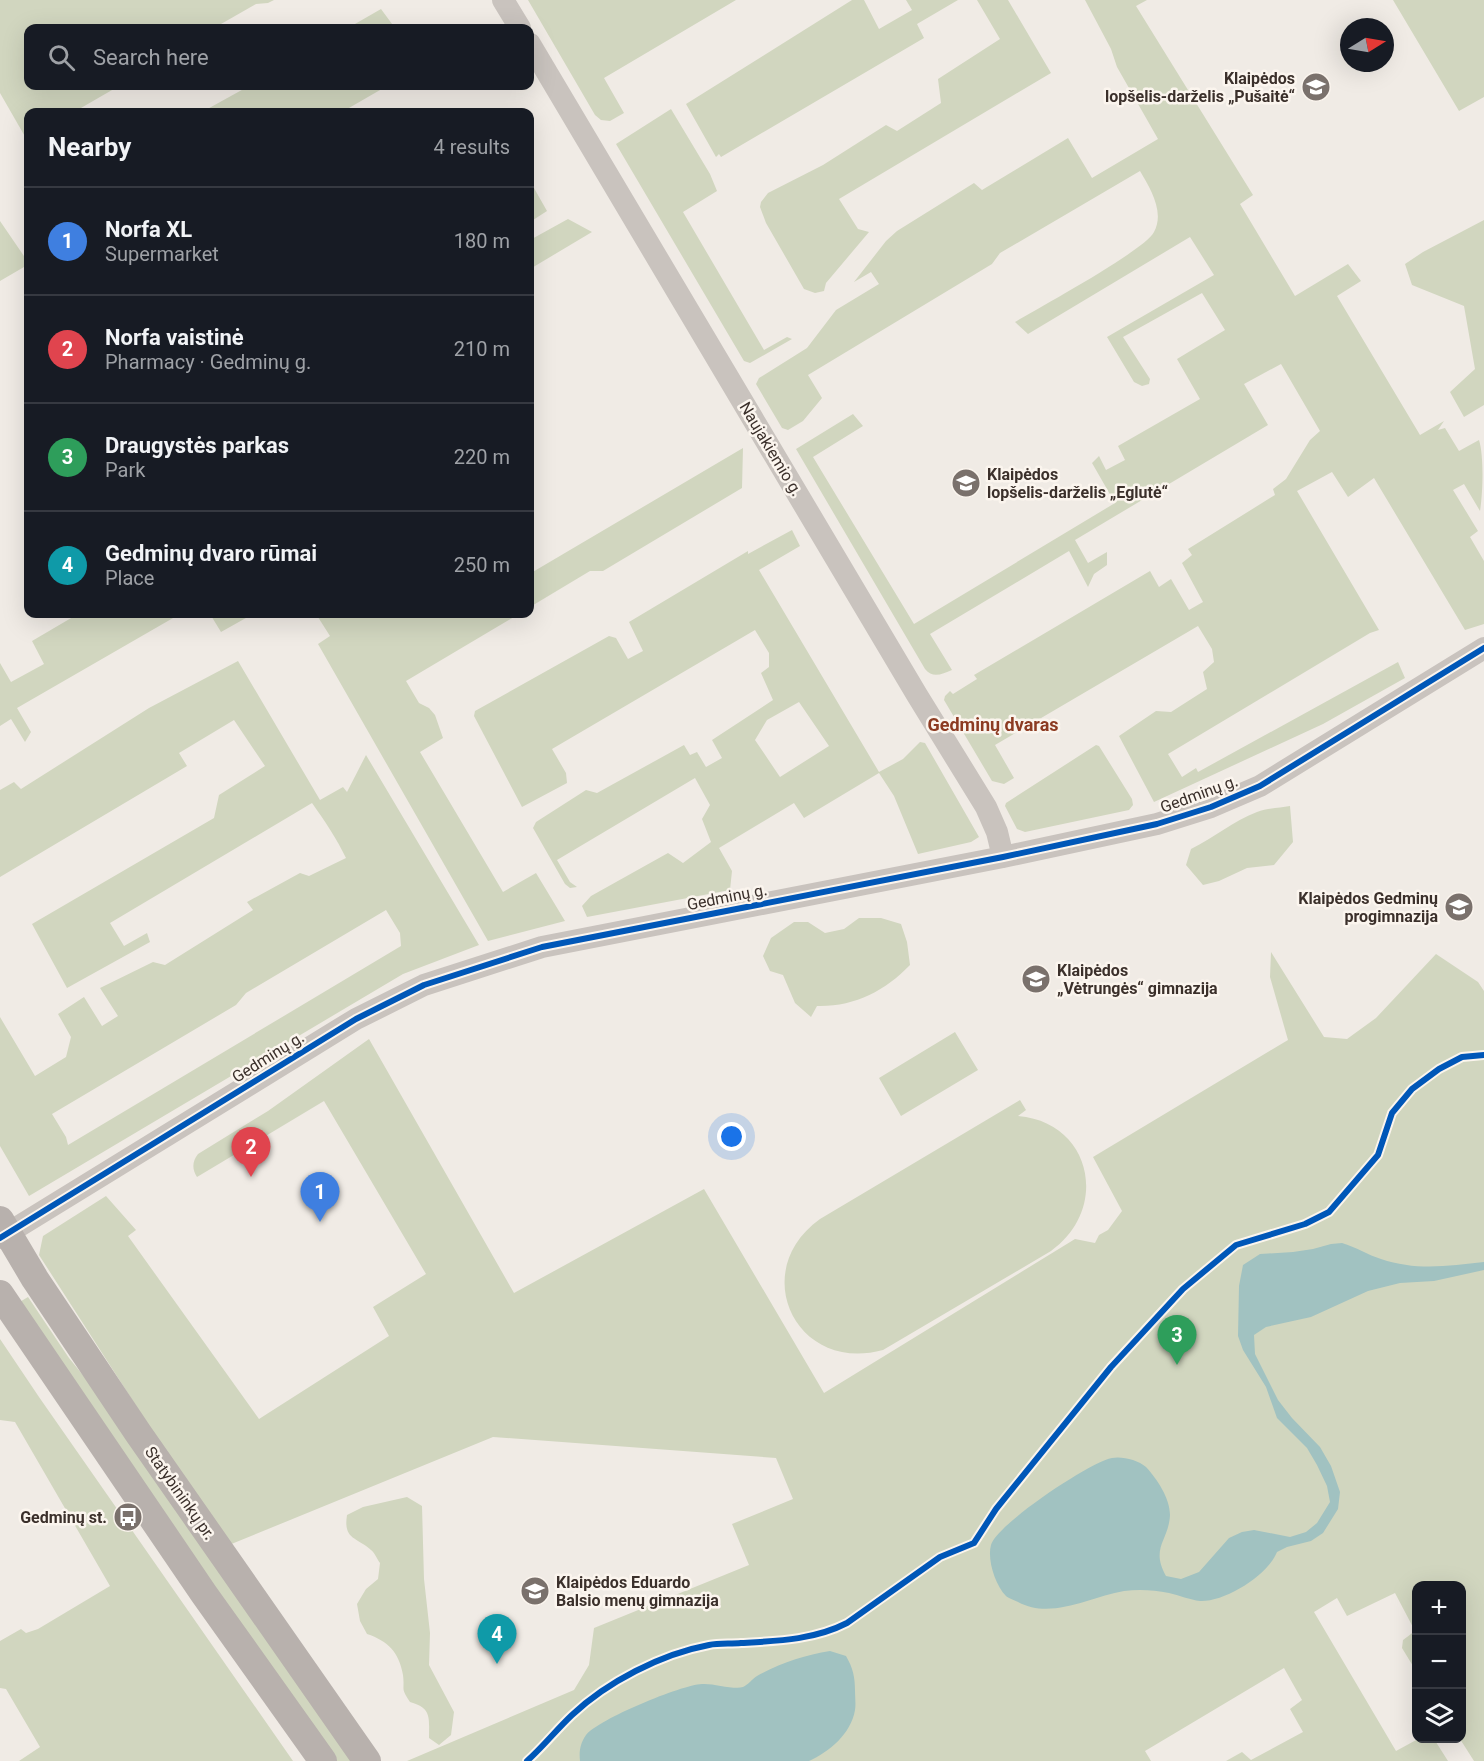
<!DOCTYPE html>
<html lang="en">
<head>
<meta charset="utf-8">
<style>
	:root { --surface:#171b24; --page:#242831; --text:#f1f3f6; --muted:#9ea1a6; --line:#363941; --accent:#7a716c }
	body { margin:0; font-family:Roboto,sans-serif; background:var(--page); color:var(--text) }
	.controls { position:absolute; right:18px; bottom:18px; display:grid; overflow:hidden; border-radius:12px; box-shadow:0 6px 24px #0002 }
	.controls button { width:54px; height:54px; display:grid; place-items:center; padding:0; border:0; border-bottom:2px solid var(--line); background:var(--surface); color:var(--text); font:30px sans-serif }
	.compass { position:absolute; left:1340px; top:18px; width:54px; height:54px; border-radius:50%; background:var(--surface); box-shadow:0 6px 24px #0002; rotate:79deg }
	.you { position:absolute; left:732px; top:1137px; width:21px; height:21px; margin:-15px; border:4px solid #fff; border-radius:50%; background:#1a73e8; box-shadow:0 0 0 9px #1a73e833 }
	.badge { display:grid; place-items:center; width:39px; height:39px; border-radius:50%; background:var(--accent); color:#fff; font-size:20px; font-weight:700 }
	.pin { position:absolute; translate:-50% -50px; filter:drop-shadow(0 2px 3px #0008) }
	.pin::after { content:''; position:absolute; top:32px; width:21px; height:18px; background:inherit; clip-path:polygon(0 0,100% 0,50% 100%) }
	.list { margin:0; padding:0; list-style:none }
	h2 { display:flex; justify-content:space-between; align-items:center; height:78px; margin:0; padding:0 24px; font-size:26px }
	h2 small { font-size:20px; font-weight:400; color:var(--muted) }
	.list li { display:grid; grid-template-columns:39px 1fr auto; gap:18px; align-items:center; box-sizing:border-box; height:108px; padding:0 24px; border-top:2px solid var(--line) }
	.list b { display:block; font-size:22px; white-space:nowrap }
	.list p { margin:0; font-size:20px; white-space:nowrap; color:var(--muted) }
	.list em { font-size:20px; font-style:normal; color:var(--muted) }
	.icon { flex:none; width:33px; height:33px; fill:none; stroke:currentColor; stroke-width:2; stroke-linecap:round; stroke-linejoin:round }
	.map { position:relative; flex:none; width:1484px; height:1761px; overflow:hidden }
	.search { position:absolute; background:var(--surface); box-shadow:0 6px 24px #0002; left:24px; top:24px; width:510px; height:66px; display:flex; align-items:center; gap:15px; box-sizing:border-box; padding:0 21px; border-radius:12px; color:var(--muted); font-size:22px }
	.panel { position:absolute; background:var(--surface); box-shadow:0 6px 24px #0002; left:24px; top:108px; width:510px; height:510px; border-radius:12px }
	.map>svg:first-child { display:block }
	.green { fill:#d1d6bf; fill-rule:evenodd }
	.water { fill:#a1c2c1 }
	.lines { fill:none; stroke-linecap:round; stroke-linejoin:round }
	.tertiary { stroke:#c9c3be; stroke-width:22 }
	.primary { stroke:#b8b1ad; stroke-width:28 }
	.cycleway-casing { stroke:#fbf5ee; stroke-width:10 }
	.cycleway { stroke:#0057b8; stroke-width:6 }
	.labels { text-anchor:middle; dominant-baseline:central; stroke-width:5; stroke-linejoin:round; paint-order:stroke }
	.poi-label { font-size:16px; font-weight:bold; fill:#3b302b; stroke:#fbf5ee; text-anchor:end }
	.street-label { font-size:16px; fill:#3b302b; stroke:#fbf5ee }
	.neighbourhood-label { font-size:18px; font-weight:bold; fill:#8c3b22; stroke:#fbf5ee }
</style>
</head>
<body>
<div class="map">
<svg width="1484" height="1761" viewBox="0 0 1484 1761">
	<rect width="100%" height="100%" fill="#f0ebe5"/>
	<path class="green" d="M0,0H274L268,3L256,4L214,28H28V86H119L74,112H28L27,140L0,93Z
		M528,0H736L604,78L624,113L610,121L601,120L595,115Z
		M852,0H864L879,29L912,10L906,0H958L917,24L924,38L721,157L719,154L716,157L686,104Z
		M977,0H1008L1051,73L839,199L858,229L869,232L826,283L824,291L815,293L804,289L766,223L760,207L761,202L768,193L823,165L886,125L897,131L941,103L938,79L1000,39Z
		M1085,0H1147L1136,6L1253,195L1240,204L1295,296L1348,264L1361,281L1337,296L1420,435L1444,421L1438,430L1445,428L1459,451L1479,440C1484,456 1483,492 1480,511L1464,484L1453,490L1478,531L1470,537L1484,561V624L1465,630L1374,478L1348,497L1332,472L1297,491L1379,630L1370,633L1168,754L1182,777L1196,768L1198,772L1398,662L1405,678L1323,724L1154,802L1119,736L1156,711L1171,712L1207,689L1203,672L1214,662L1212,649L1198,626L995,745L1014,778L1004,784L992,781L944,700L945,696L950,691L953,694L977,679L974,675L1150,571L1159,587L1171,579L1189,610L1203,602L1182,563L1192,555L1188,549L1275,495L1273,489L1286,479L1310,440L1320,431L1281,364L1244,384L1268,425L1075,540L1088,563L1107,552V565L1094,574L1088,587L1069,551L930,634L952,670C942,674 933,679 925,669L796,449L853,414L863,426L813,457L914,624L1115,503L1092,463L1099,456L1106,470L1125,460L1118,446L1200,399L1177,359L1225,330L1202,293L1123,337L1150,379L1149,384L1142,386L1134,382L1107,337L1214,275L1190,237L1028,334L1015,322C1040,307 1144,251 1154,232C1165,212 1150,188 1140,171L1000,253L992,264L808,375L822,398L803,421L788,430L782,428L756,384L759,378L807,348L836,310L879,284L871,272L854,282L886,241L897,231L974,183L982,190L1068,138L1092,178L1158,139L1117,67L1111,49Z
		M1393,0H1484V97L1459,111Z
		M381,9L395,28H348Z
		M249,86H387L342,112H202Z
		M671,109L710,174L717,191L683,212L764,350L787,337L792,339L750,363L744,361L616,144Z
		M530,181L547,211L530,222Z
		M568,219L592,232L530,269V240Z
		M1484,220V405L1464,417L1450,392L1475,369L1464,306L1412,285L1405,264L1423,252Z
		M0,221L26,259L24,267L0,281Z
		M743,448L742,488L603,571H590L530,607V571L531,573Z
		M792,530L800,546L759,570L879,772L903,759L920,742L925,743L979,837L971,842L918,854L894,796L879,773L804,818L794,803L719,848L732,871L730,890L587,917L582,906L591,896L668,853L683,863L711,842L702,819L710,805L695,778L557,860L570,882L577,887L570,888L565,884L533,828L536,822L586,790L597,793L684,745L690,755L697,752L706,767L722,758L712,740L773,700L761,673L769,667V653L755,630L552,749L566,773L567,783L522,807L474,716L475,711L609,636L616,638L628,659L643,651L629,622L748,551V554ZM799,702L829,746L780,777L755,740L767,720Z
		M78,614H180L17,708L31,732L25,742L11,719L0,726V663L11,682L44,664L32,641Z
		M210,614H253L221,632Z
		M316,614H519L406,681L419,703L429,708L435,715L443,738L420,752L503,892L536,873L565,921L488,941L318,644L330,636Z
		M238,661L320,800L343,787L347,792L366,755L479,945L403,974L29,1196L0,1146V1017L35,1076L66,1057L71,1037L58,1014L84,997L102,1026L118,1016L100,988L153,962L165,965L253,910L247,902L300,873L309,876L346,858C337,839 324,820 312,803L110,923L124,946L147,933L150,942L67,988L32,924L214,818L219,795L265,766L234,720L179,753L187,766L0,877V790L14,782L21,789L149,708ZM386,910L400,933L401,946L68,1145L66,1137L52,1114L236,1005L246,993Z
		M1096,745L1099,746L1132,799L1133,805L1129,810L1025,832L1017,829L1005,806L1006,803Z
		M1290,806L1293,842L1274,865L1247,868L1219,881L1203,885L1186,865L1191,849C1214,838 1233,821 1257,812C1267,808 1279,808 1290,806Z
		M859,918H881L901,924L907,942L910,965C885,991 854,1007 817,1006L811,1017L795,1003L783,975L770,971L763,956L771,938L794,922H808L825,933L844,929Z
		M1271,952L1324,1037L1347,1039L1376,1018L1436,954L1478,982L1484,991V1761H1474L1460,1739L1462,1586H1416V1671L1402,1648L1403,1640L1415,1631L1395,1593L1347,1616L1337,1598L1314,1612L1396,1751L1418,1739H1434L1448,1761H1226L1242,1752L1251,1760L1303,1732L1290,1709L1302,1700L1284,1668L1145,1751L1151,1761H407L574,1690L589,1665L594,1628L749,1565L732,1524L793,1499L776,1458L493,1437L229,1545L178,1471L39,1255L43,1236L106,1196L136,1230L128,1236L259,1419L389,1336L373,1307L426,1274L324,1101L197,1177C192,1169 192,1162 198,1154L268,1111L369,1039L514,1293L704,1189L824,1393L1075,1239L1095,1243L1099,1235L1108,1230L1122,1211L1093,1157L1288,1040L1270,977Z
		M955,1032L978,1070L901,1116L879,1078Z
		M1020,1100L1026,1110L1018,1116C1092,1122 1110,1209 1051,1251L883,1350C796,1374 747,1271 820,1219Z
		M28,1297L69,1358L116,1416L357,1761H335L18,1303Z
		M0,1339L39,1397L293,1761H19L40,1747L6,1689L0,1688V1641L21,1629L26,1633L38,1629L110,1586L15,1422L0,1420Z
		M407,1497L422,1506L424,1579L430,1633L429,1665L454,1712L451,1735L439,1745L429,1738C429,1718 432,1708 410,1702C400,1687 405,1691 403,1675C399,1652 388,1641 367,1634L360,1621L357,1604L366,1589L378,1579L380,1563C377,1559 375,1553 371,1550C357,1537 343,1540 347,1515L363,1507Z"/>
	<path class="water" d="M1342,1243C1356,1247 1368,1255 1381,1259C1416,1271 1449,1266 1484,1262V1270L1434,1281L1400,1283L1368,1291L1311,1317L1266,1327L1254,1335L1255,1354L1278,1400L1292,1418L1320,1447L1331,1466L1340,1492L1338,1509L1323,1533L1311,1541L1287,1547L1277,1552C1268,1575 1225,1602 1200,1601C1190,1600 1179,1595 1169,1593C1154,1590 1139,1589 1124,1591C1090,1597 1051,1620 1018,1602C1014,1600 1008,1598 1006,1596C995,1585 987,1559 991,1545C997,1524 1090,1462 1112,1458C1122,1456 1138,1460 1146,1467C1157,1479 1170,1498 1170,1515C1169,1540 1150,1548 1166,1576L1181,1579L1199,1572L1229,1538L1242,1532L1254,1530L1290,1537L1306,1532L1317,1523L1330,1502L1327,1486L1317,1465L1307,1448L1277,1418L1266,1387L1243,1350L1238,1336L1239,1286L1243,1265L1260,1254L1293,1252L1313,1249L1331,1244Z
		M830,1651L846,1656C853,1668 855,1677 855,1691C855,1697 856,1704 855,1710C851,1734 829,1752 809,1761H580C579,1751 580,1744 586,1735C599,1719 681,1685 702,1684C713,1683 734,1690 743,1687C748,1685 752,1679 757,1676C780,1663 805,1655 830,1651Z"/>
	<g class="lines">
		<path class="tertiary" d="M503,0L520,28
			M530,44L917,695L986,807L997,832L1003,857
			M0,1238L356,1019L424,985L542,947L1003,857L1157,824L1211,807L1260,786L1484,648"/>
		<path class="primary" d="M0,1220L35,1279L138,1433L367,1761
			M0,1294L204,1594L323,1761"/>
		<g class="cycleway-casing">
			<path id="cycleway" d="M0,1238L356,1019L424,985L542,947L1003,857L1157,824L1211,807L1260,786L1484,648
				M527,1761C543,1747 556,1730 572,1715C607,1682 661,1654 709,1645C719,1643 730,1644 741,1643C777,1641 814,1640 847,1623L940,1557L974,1543L996,1509L1111,1367L1183,1289L1236,1245L1305,1224L1329,1212L1378,1155L1392,1113L1412,1089L1439,1069L1462,1057L1484,1055"/>
		</g>
		<use href="#cycleway" class="cycleway"/>
	</g>
	<defs>
		<g id="school-disc" transform="scale(1.5)"><circle r="9.5" fill="#7a716c" stroke="#fbf5ee"/><path d="M0-5L7-2L0 1L-7-2ZM-4 1L0 2.5L4 1V4Q0 6-4 4Z" fill="#fff"/></g>
		<g id="bus-disc" transform="scale(1.5)"><circle r="9.5" fill="#7a716c" stroke="#fbf5ee"/><path d="M-5-6H5V4H4V6H2V4H-2V6H-4V4H-5ZM-3.5-4V0h7V-4ZM-3.5 1.2v1.5H-2V1.2ZM2 1.2v1.5H3.5V1.2Z" fill="#fff"/></g>
	</defs>
	<g fill-rule="evenodd">
		<use href="#school-disc" x="1316" y="87"/>
		<use href="#school-disc" x="966" y="483"/>
		<use href="#school-disc" x="1459" y="907"/>
		<use href="#school-disc" x="1036" y="979"/>
		<use href="#bus-disc" x="128" y="1517"/>
		<use href="#school-disc" x="535" y="1591"/>
	</g>
	<g class="labels">
		<g class="poi-label">
			<text x="1295" y="78">Klaipėdos<tspan x="1295" dy="18">lopšelis-darželis „Pušaitė“</tspan></text>
			<text x="987" y="474" text-anchor="start">Klaipėdos<tspan x="987" dy="18">lopšelis-darželis „Eglutė“</tspan></text>
			<text x="1438" y="898">Klaipėdos Gedminų<tspan x="1438" dy="18">progimnazija</tspan></text>
			<text x="1057" y="970" text-anchor="start">Klaipėdos<tspan x="1057" dy="18">„Vėtrungės“ gimnazija</tspan></text>
			<text x="107" y="1517">Gedminų st.</text>
			<text x="556" y="1582" text-anchor="start">Klaipėdos Eduardo<tspan x="556" dy="18">Balsio menų gimnazija</tspan></text>
		</g>
		<g class="street-label">
			<text transform="translate(771 449) rotate(59)">Naujakiemio g.</text>
			<text transform="translate(1199 794) rotate(-20)">Gedminų g.</text>
			<text transform="translate(727 897) rotate(-11)">Gedminų g.</text>
			<text transform="translate(268 1057) rotate(-32)">Gedminų g.</text>
			<text transform="translate(180 1493) rotate(55)">Statybininkų pr.</text>
		</g>
		<g class="neighbourhood-label">
			<text x="993" y="724">Gedminų dvaras</text>
		</g>
	</g>
</svg>
<div class="controls">
<button>+</button>
<button>−</button>
<button><svg class="icon" aria-label="layers" viewBox="0 0 24 24"><path d="M12 4l9 5-9 5-9-5zM3 14l9 5 9-5"/></svg></button>
</div>
<svg class="compass" viewBox="-18 -18 36 36"><path d="M0-13l5 13h-10z" fill="#e53935"/><path d="M0 13l5-13h-10z" fill="#9ea1a6"/></svg>
<div class="you"></div>
<div class="pin badge" style="left:320px;top:1222px;background:#3f7fe0">1</div>
<div class="pin badge" style="left:251px;top:1177px;background:#e0444e">2</div>
<div class="pin badge" style="left:1177px;top:1365px;background:#2e9e5b">3</div>
<div class="pin badge" style="left:497px;top:1664px;background:#0f9aa8">4</div>
<div class="search"><svg class="icon" aria-label="search" viewBox="0 0 24 24"><circle cx="10" cy="10" r="6"/><path d="M15 15l6 6"/></svg>Search here</div>
<section class="panel">
<h2>Nearby<small>4 results</small></h2>
<ul class="list">
<li><span class="badge" style="background:#3f7fe0">1</span><div><b>Norfa XL</b><p>Supermarket</p></div><em>180 m</em></li>
<li><span class="badge" style="background:#e0444e">2</span><div><b>Norfa vaistinė</b><p>Pharmacy · Gedminų g.</p></div><em>210 m</em></li>
<li><span class="badge" style="background:#2e9e5b">3</span><div><b>Draugystės parkas</b><p>Park</p></div><em>220 m</em></li>
<li><span class="badge" style="background:#0f9aa8">4</span><div><b>Gedminų dvaro rūmai</b><p>Place</p></div><em>250 m</em></li>
</ul>
</section>
</div>
</body>
</html>
